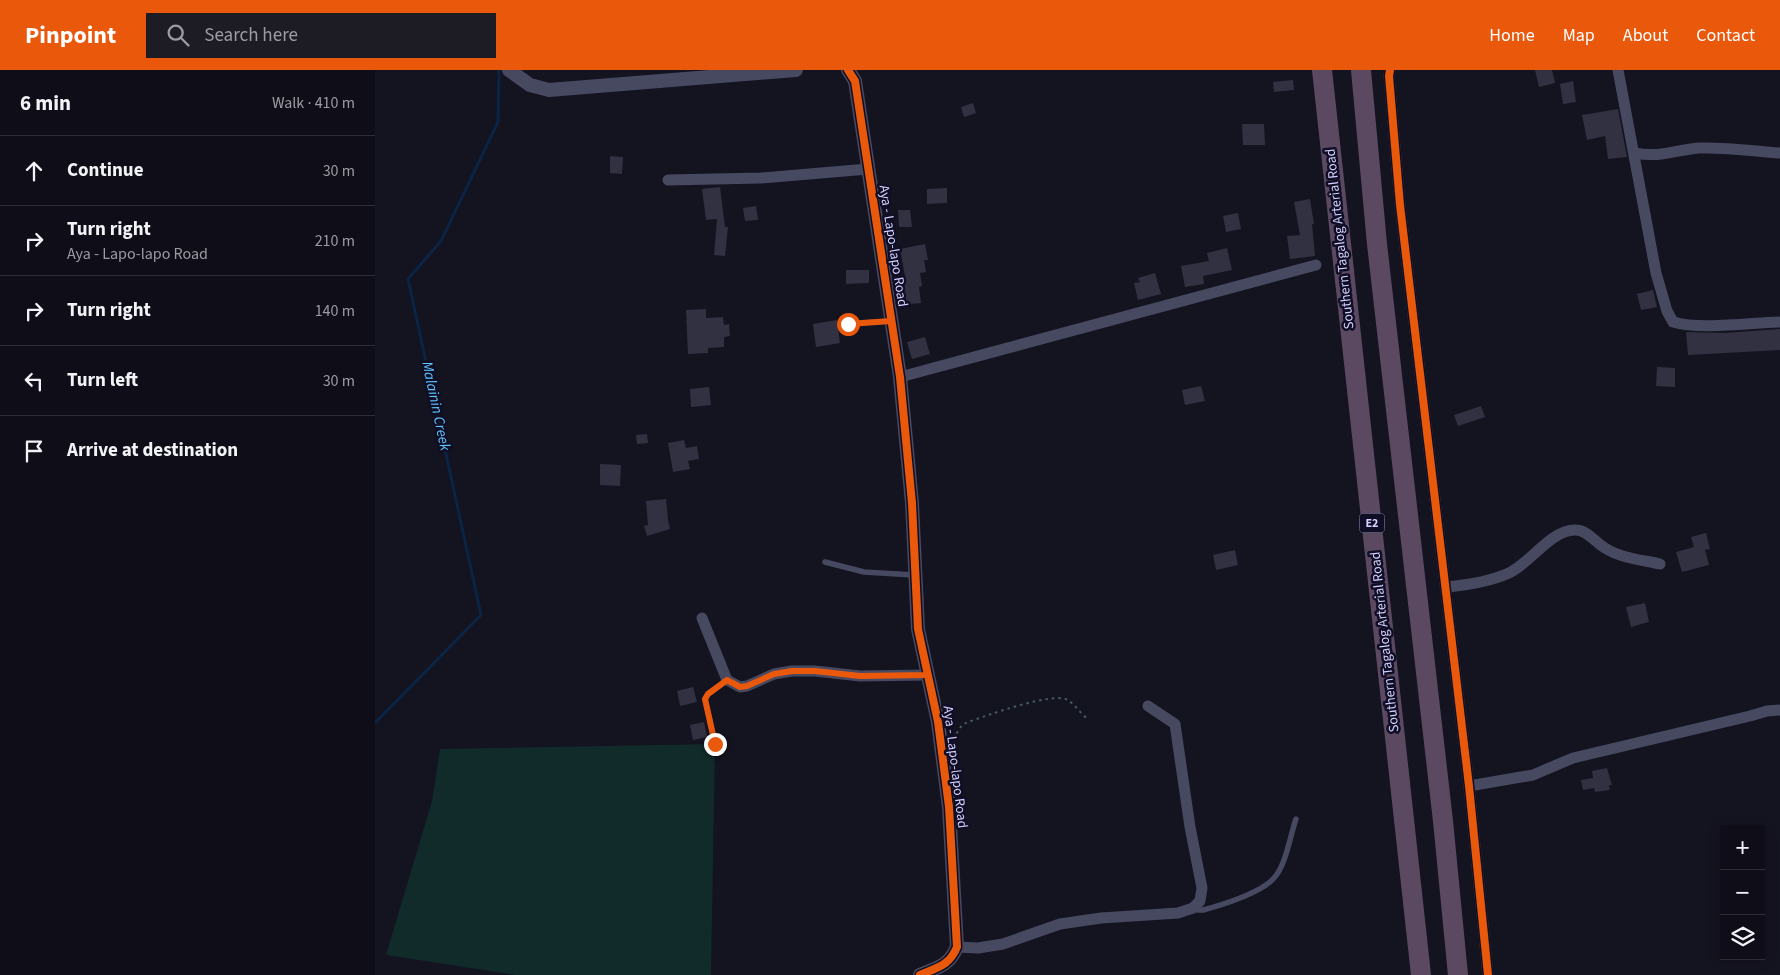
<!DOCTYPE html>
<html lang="en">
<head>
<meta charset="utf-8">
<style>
	:root { --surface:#0f0e18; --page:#1d1c25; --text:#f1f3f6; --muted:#9b9ca2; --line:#2f2e37; --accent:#ea580c }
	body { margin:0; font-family:"Source Sans 3",sans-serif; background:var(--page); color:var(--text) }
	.controls { position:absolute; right:15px; bottom:15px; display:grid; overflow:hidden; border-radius:0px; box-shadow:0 2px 12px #0003 }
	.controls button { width:45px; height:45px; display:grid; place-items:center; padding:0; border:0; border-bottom:1px solid var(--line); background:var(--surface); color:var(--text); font:25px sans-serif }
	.stop { position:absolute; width:15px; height:15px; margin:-11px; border:4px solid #ea580c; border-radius:50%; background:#fff }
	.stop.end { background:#ea580c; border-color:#fff; box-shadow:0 1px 5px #0008 }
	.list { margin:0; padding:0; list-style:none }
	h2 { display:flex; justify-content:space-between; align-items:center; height:65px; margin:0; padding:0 20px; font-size:21px }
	h2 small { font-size:16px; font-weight:400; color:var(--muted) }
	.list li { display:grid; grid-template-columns:32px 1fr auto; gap:15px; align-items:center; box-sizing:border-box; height:70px; padding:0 20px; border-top:1px solid var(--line) }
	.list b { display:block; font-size:19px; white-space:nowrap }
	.list p { margin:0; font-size:16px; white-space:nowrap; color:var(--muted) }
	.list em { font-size:16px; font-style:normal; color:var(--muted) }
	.icon { flex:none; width:28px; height:28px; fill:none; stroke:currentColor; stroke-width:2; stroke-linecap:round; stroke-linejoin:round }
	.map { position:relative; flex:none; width:1405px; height:905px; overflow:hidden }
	header { display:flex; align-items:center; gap:30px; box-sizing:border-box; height:70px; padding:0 25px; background:var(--accent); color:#fff }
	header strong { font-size:24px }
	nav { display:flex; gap:28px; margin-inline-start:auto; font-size:18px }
	.search { width:350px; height:45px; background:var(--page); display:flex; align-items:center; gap:12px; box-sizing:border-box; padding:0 18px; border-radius:0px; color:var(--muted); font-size:19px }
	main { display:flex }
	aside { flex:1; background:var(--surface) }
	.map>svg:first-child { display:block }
	.green { fill:#112b2a }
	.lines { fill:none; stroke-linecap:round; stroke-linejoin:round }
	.stream { stroke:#0b2444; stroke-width:3 }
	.building { fill:#323142 }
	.path { stroke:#485a66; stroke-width:2; stroke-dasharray:2.5 4; stroke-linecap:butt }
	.service { stroke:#474961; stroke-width:5.5 }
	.minor { stroke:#474961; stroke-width:11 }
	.tertiary { stroke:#474961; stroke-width:14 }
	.motorway { stroke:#5b4961; stroke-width:20 }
	.cycleway-casing { stroke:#100e25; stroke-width:11 }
	.cycleway { stroke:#e8590c; stroke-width:8 }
	.route { stroke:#ea580c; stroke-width:6 }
	.labels { text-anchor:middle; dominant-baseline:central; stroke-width:5; stroke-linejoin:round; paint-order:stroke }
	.shield { fill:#100e25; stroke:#9896be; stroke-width:1 }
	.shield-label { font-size:12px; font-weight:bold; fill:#d3d1ff }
	.street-label { font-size:14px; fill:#d3d1ff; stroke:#100e25 }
	.water-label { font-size:15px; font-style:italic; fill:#5fc4ff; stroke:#100e25 }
</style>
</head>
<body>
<header>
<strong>Pinpoint</strong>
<div class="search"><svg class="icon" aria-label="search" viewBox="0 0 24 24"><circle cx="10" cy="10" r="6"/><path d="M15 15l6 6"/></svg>Search here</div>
<nav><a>Home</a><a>Map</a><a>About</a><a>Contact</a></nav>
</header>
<main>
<aside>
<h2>6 min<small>Walk · 410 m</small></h2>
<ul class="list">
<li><svg class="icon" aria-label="ahead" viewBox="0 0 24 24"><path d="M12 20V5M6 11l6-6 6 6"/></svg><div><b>Continue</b></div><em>30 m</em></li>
<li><svg class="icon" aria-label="right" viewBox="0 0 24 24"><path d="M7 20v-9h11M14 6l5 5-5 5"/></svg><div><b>Turn right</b><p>Aya - Lapo-lapo Road</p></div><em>210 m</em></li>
<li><svg class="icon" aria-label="right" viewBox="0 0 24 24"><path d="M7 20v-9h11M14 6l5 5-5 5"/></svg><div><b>Turn right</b></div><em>140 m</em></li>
<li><svg class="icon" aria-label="left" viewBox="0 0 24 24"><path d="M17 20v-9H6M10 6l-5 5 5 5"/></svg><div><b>Turn left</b></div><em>30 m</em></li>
<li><svg class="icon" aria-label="arrive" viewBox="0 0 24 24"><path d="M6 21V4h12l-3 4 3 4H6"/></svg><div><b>Arrive at destination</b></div></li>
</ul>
</aside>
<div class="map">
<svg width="1405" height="905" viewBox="0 0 1405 905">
	<rect width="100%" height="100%" fill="#141320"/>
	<path class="green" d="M340,674L336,905H141L11,885L57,731L65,679Z"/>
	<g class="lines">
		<path class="stream" d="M0,653L106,545L33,209L66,171L123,52L124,0"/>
	</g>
	<path class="building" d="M1160,0H1177L1180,13L1164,17Z
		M918,10L919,20L899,22L898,12Z
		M1198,11L1201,32L1188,34L1185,14Z
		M598,33L601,43L589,47L586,37Z
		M1243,39L1252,87L1233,89L1230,66L1212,70L1207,45Z
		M867,54H889L890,75H868Z
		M235,86L248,87L247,104L235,103Z
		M345,117L350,157H353L350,186L339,185L342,149L331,150L327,119Z
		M572,118V133L552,134V119Z
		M935,129L939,154H937L940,186L915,189L912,166L925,165L919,132Z
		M381,136L383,150L370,151L368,138Z
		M523,140H535L537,157H524Z
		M863,143L866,159L851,162L848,146Z
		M550,174L553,190H549L551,202L545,203L547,216L544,217L546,233L523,235L521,221L530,220L526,208L530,206L525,179Z
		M852,178L857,200L828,206L829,214L810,217L806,196L834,191L832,183Z
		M471,200H494V213L471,214Z
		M780,203L786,224L763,230L759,213L765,212L763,208Z
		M1278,220L1282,237L1266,240L1262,224Z
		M331,239V248L348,247L349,255L354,254L355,266L349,267V277L333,278V283L313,284L311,240Z
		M462,250L465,273L441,277L438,254Z
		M1405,259V280L1313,285L1311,262L1350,263Z
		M550,267L555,284L537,289L532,272Z
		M1282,297L1300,298V317L1281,316Z
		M826,316L830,331L810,335L807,320Z
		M334,317L336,335L316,337L315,319Z
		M1106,336L1110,347L1083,356L1079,345Z
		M272,364L273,373L262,374L261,365Z
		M309,370L311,378L322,376L324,389L313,391L315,399L298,402L293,373Z
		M225,394L246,395L245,416L225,415Z
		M291,429L293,450L295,459L272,466L269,456L273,455L271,431Z
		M1331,463L1335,479L1330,480L1334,495L1307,502L1301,482L1319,477L1316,467Z
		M860,480L863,495L841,500L838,485Z
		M1270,533L1274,552L1256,557L1251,537Z
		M318,617L322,632L305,636L302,621Z
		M329,652L332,667L318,670L315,655Z
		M1232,698L1237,715H1234L1235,720L1220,722L1219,718L1208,720L1206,710L1218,708L1217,701Z"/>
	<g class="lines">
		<path class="path" d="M578,669L587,655L593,652C611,646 678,621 693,630C700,635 706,644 713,649"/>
		<path class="service" d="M473,254L515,251
			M450,492L489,502L539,505
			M340,674L330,629L333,624L352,610
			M818,838L823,840H828C847,835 886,823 899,808C911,795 915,766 921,749"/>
		<path class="minor" d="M1015,0L1014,6L1025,135L1094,716L1113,905
			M1243,0L1281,203L1292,241L1298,252C1324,260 1374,253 1403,252
			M1259,83C1287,88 1299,80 1324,78C1351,77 1378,81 1405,83
			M293,110L386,108L493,99
			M525,307L941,195
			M1071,517C1093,515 1114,512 1134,503C1156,493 1176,459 1201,460C1212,460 1221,473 1230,478C1245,488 1268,490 1285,494
			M327,548L352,610L365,617L372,616L399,604L417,601H440L485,606L553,605
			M1094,716L1158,705L1198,688L1375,646L1392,641L1405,640
			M582,877L603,878L628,874L685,854L726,848L803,843L818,838L825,831L827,818L815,757L800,654L773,636"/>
		<path class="tertiary" d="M134,0L155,15L174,20L421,0
			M473,0L480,11L525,307L537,433L543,559L563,652L574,737L582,877C574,896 563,897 545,905"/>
		<path class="motorway" d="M947,0L1046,905
			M986,0L1002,174L1068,751L1083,905"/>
		<g class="cycleway-casing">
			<path id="cycleway" d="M473,0L480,11L525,307L537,433L543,559L563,652L574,737L582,877C574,896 563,897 545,905
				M1015,0L1014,6L1025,135L1094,716L1113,905"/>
		</g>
		<use href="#cycleway" class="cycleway"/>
	</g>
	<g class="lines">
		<path class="route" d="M340,674L330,629L333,624L352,610L365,617L372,616L399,604L417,601H440L485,606L553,605L543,559L537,433L525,307L516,251L473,254"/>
	</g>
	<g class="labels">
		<rect class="shield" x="984.5" y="443.5" width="25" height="19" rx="4"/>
		<g class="shield-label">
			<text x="997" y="453">E2</text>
		</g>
		<g class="street-label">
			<text transform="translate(965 169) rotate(-96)">Southern Tagalog Arterial Road</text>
			<text transform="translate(518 176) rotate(81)">Aya - Lapo-lapo Road</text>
			<text transform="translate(1010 572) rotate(-96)">Southern Tagalog Arterial Road</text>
			<text transform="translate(580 697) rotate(83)">Aya - Lapo-lapo Road</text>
		</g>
		<g class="water-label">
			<text transform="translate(61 336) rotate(78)">Malainin Creek</text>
		</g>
	</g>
</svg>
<div class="controls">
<button>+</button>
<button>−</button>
<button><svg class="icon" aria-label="layers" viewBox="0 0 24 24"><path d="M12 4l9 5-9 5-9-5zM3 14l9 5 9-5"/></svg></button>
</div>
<div class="stop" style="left:473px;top:254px"></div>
<div class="stop end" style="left:340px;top:674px"></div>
</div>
</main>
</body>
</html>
